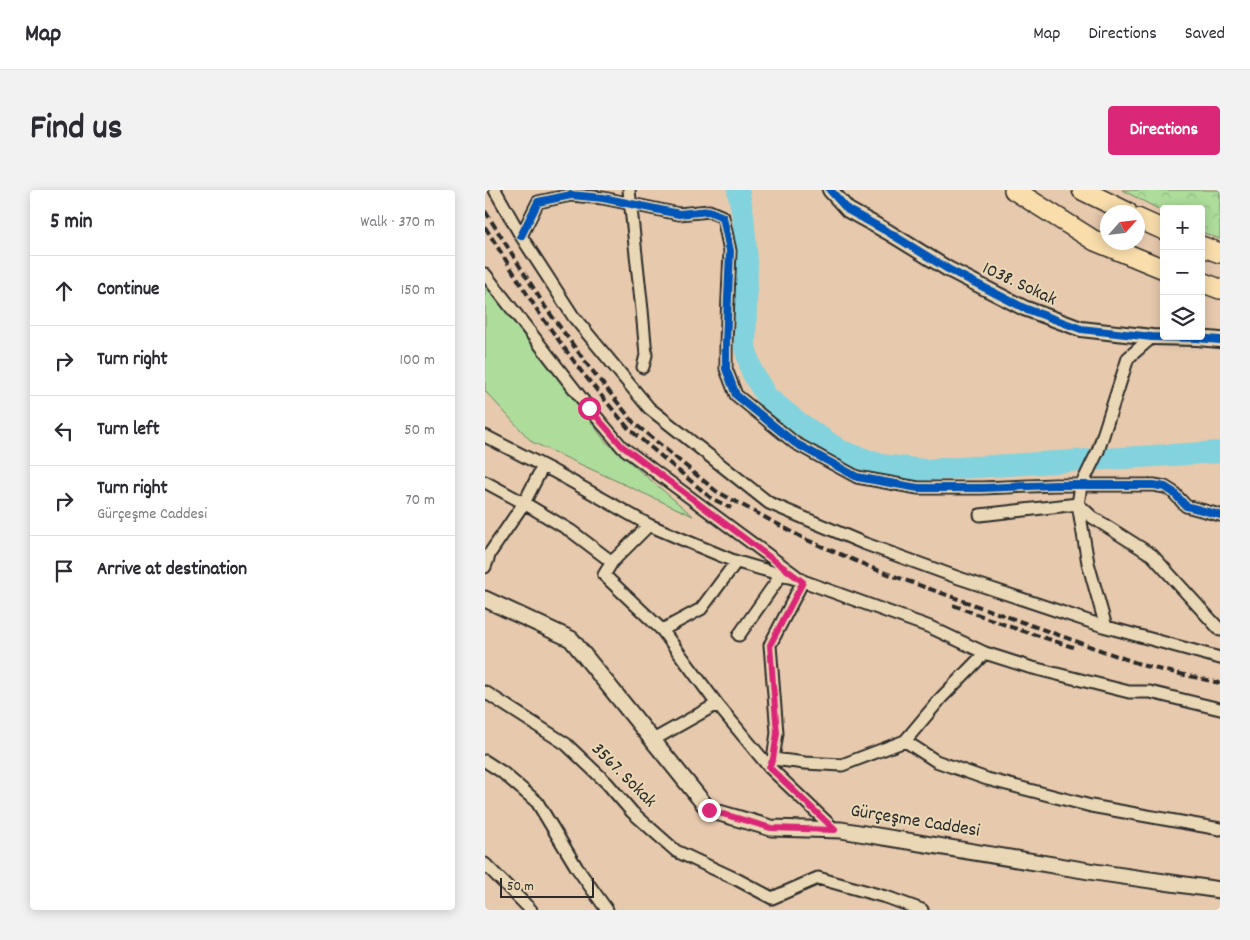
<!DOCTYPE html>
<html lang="en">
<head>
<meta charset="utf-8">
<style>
	:root { --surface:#fff; --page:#f2f2f3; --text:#2b2b33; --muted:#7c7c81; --line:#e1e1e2; --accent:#db2777 }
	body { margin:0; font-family:Dekko,sans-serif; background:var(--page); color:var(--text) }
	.controls { position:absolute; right:15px; top:15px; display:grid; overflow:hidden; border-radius:5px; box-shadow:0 2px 12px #0003 }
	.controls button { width:45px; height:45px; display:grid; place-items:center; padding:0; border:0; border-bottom:1px solid var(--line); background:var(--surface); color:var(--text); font:25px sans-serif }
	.compass { position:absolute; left:615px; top:15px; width:45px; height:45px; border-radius:50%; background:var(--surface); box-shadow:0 2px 12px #0003; rotate:63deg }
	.scale { position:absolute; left:15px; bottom:12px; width:94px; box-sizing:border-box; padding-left:5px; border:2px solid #2b2b2b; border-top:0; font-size:14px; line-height:18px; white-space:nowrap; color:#2b2b2b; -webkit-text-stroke:4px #ead7b5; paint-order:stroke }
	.stop { position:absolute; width:15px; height:15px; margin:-11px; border:4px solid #db2777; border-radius:50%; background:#fff }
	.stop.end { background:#db2777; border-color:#fff; box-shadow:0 1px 5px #0008 }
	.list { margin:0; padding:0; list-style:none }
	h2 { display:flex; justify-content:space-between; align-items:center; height:65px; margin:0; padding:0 20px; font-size:21px }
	h2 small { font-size:16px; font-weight:400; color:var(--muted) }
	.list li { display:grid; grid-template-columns:32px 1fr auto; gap:15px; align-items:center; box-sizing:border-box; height:70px; padding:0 20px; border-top:1px solid var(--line) }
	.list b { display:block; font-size:19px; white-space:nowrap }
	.list p { margin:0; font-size:16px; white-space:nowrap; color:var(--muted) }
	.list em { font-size:16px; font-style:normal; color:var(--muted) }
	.icon { flex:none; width:28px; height:28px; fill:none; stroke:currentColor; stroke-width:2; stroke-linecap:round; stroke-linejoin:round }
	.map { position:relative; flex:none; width:735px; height:720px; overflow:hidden; border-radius:5px }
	header { display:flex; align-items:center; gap:30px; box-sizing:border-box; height:70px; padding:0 25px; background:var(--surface); border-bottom:1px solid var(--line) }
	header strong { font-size:24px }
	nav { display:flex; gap:28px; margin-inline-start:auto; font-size:18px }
	.intro { display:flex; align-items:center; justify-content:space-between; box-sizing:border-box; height:120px; padding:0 30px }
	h1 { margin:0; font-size:35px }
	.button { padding:12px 22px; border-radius:5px; background:var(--accent); color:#fff; font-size:18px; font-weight:700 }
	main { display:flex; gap:30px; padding:0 30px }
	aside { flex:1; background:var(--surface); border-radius:5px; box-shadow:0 2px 12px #0003 }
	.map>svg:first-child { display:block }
	.forest { fill:url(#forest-crowns); stroke:#6c8463 }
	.park { fill:#addc9b; stroke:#6c8463 }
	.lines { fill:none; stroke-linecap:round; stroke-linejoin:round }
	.river { stroke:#82d3dd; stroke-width:22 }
	.minor-casing { stroke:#2b2b2b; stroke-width:15 }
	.tertiary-casing { stroke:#2b2b2b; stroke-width:18 }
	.secondary-casing { stroke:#2b2b2b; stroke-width:19 }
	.trunk-casing { stroke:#2b2b2b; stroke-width:22 }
	.minor { stroke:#ead7b5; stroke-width:11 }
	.tertiary { stroke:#ead7b5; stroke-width:14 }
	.secondary { stroke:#ead7b5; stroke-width:15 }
	.trunk { stroke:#f9ddab; stroke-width:19 }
	.rail { stroke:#2b2b2b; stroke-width:4; stroke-dasharray:8 4; stroke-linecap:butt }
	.cycleway-casing { stroke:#ead7b5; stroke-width:11 }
	.cycleway { stroke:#0057b8; stroke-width:8 }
	.route { stroke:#db2777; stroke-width:6 }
	.labels { text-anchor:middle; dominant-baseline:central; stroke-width:4; stroke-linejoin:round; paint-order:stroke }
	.street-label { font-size:19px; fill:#2b2b2b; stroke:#ead7b5 }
</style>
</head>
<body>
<header>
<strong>Map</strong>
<nav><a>Map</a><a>Directions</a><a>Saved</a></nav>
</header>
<div class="intro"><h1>Find us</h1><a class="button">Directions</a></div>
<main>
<aside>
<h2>5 min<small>Walk · 370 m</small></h2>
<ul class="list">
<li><svg class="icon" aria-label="ahead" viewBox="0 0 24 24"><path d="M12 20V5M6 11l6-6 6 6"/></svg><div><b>Continue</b></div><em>150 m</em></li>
<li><svg class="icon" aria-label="right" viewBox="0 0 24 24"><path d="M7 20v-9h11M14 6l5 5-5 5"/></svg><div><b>Turn right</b></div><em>100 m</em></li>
<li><svg class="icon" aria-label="left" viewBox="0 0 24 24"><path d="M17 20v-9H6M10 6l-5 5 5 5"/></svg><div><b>Turn left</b></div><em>50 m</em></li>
<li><svg class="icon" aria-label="right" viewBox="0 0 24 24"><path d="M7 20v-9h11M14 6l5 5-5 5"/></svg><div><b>Turn right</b><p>Gürçeşme Caddesi</p></div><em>70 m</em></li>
<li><svg class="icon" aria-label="arrive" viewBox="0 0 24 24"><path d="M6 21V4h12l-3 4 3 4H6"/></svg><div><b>Arrive at destination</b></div></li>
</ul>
</aside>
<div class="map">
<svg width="735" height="720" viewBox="0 0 735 720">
	<defs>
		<pattern id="forest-crowns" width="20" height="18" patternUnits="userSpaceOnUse" patternTransform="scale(1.25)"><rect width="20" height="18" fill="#addc9b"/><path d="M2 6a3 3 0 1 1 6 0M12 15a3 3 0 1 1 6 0" fill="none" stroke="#95bd86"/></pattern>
	</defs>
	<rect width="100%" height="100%" fill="#e7c9ad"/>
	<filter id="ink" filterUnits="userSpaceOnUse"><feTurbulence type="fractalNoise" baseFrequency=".02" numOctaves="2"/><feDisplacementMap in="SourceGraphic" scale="10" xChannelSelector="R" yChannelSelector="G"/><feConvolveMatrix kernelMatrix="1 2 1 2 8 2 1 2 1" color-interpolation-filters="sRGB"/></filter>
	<g filter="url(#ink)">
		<path class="forest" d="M637,0H735V49L716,42V19H679V22Z"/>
		<path class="park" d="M0,92L121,252L208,326L47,252L0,201Z"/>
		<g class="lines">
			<path class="river" d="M253,0L258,25L262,72L260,157L267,182L282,207L313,232L356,261L396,275L439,280L735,262"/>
			<g class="minor-casing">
				<path id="minor" d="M10,0L36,46L88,126L164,218L284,313L378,353L474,388L618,436L735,468
					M144,0L157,120L161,165L158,177
					M36,46L53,12L86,5L118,8L194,24L224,21L238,27L245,61L241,153V179L251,205L310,253L372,287L433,298H497L570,295H669L680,297L688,302L701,316L735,325
					M0,84L104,218L137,257L318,391L445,437L500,463L544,477L644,502H665L735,519
					M0,246L68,281L164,335L206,353L249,371L318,391L285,455L292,543L288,569L284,577
					M0,292L39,313L86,341L127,372
					M495,325L593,314L607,327L667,365L735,440
					M164,335L127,372L119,385L177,440L232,514L284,577L350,640
					M0,377L5,363L39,313L58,276
					M621,437L603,373L593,314L596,296L613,261L643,168L667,147
					M177,440L216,419L251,372
					M254,445L296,385
					M0,502L81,554L122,593L147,622L191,661L253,690L287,708L333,688L404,708L437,720
					M168,550L232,514
					M420,551L451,571L502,589L606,616L735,639
					M288,569L320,573L357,575L420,551L456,508L500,463
					M0,571L17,582L52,612L92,678L122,720
					M0,674L46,720"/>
			</g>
			<g class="tertiary-casing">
				<path id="tertiary" d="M345,0L363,20L403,42L463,79L539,118L596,139L667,147L712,148L735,150"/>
			</g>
			<g class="secondary-casing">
				<path id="secondary" d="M0,409L86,449L224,620L286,638L356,640L610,682L735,700"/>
			</g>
			<g class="trunk-casing">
				<path id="trunk" d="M529,0L610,51L679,79
					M597,0L642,22
					M652,28L679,40
					M716,56L735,63
					M716,92L735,99"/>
			</g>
			<use href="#minor" class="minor"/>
			<use href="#tertiary" class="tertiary"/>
			<use href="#secondary" class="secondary"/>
			<use href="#trunk" class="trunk"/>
			<path class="rail" d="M0,21L61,118L102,174L149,233L231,301L322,350L392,380L660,476L735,493
				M0,37L54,123L96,181L144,239L226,308L246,318
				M468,415L523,436L588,457"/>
			<g class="cycleway-casing">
				<path id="cycleway" d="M345,0L363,20L403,42L463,79L539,118L596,139L667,147L712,148L735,150
					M36,46L53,12L86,5L118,8L194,24L224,21L238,27L245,61L241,153V179L251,205L310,253L372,287L433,298H497L570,295H669L680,297L688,302L701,316L735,325"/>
			</g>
			<use href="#cycleway" class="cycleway"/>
		</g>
	</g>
	<g class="lines" filter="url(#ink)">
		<path class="route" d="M104,218L137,256L318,392L285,455L292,543L288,569L284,577L350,640L286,638L224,620"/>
	</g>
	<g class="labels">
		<g class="street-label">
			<text transform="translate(534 95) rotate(25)">1038. Sokak</text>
			<text transform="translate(138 586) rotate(45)">3567. Sokak</text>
			<text transform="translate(430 632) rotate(9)">Gürçeşme Caddesi</text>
		</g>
	</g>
</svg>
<div class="controls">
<button>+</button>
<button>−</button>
<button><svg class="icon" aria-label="layers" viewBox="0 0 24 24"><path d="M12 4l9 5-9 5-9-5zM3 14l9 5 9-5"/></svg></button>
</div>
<svg class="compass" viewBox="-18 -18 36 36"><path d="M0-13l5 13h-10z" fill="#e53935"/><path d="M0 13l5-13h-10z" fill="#7c7c81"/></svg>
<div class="scale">50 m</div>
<div class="stop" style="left:104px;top:218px"></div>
<div class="stop end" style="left:224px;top:620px"></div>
</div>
</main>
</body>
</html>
